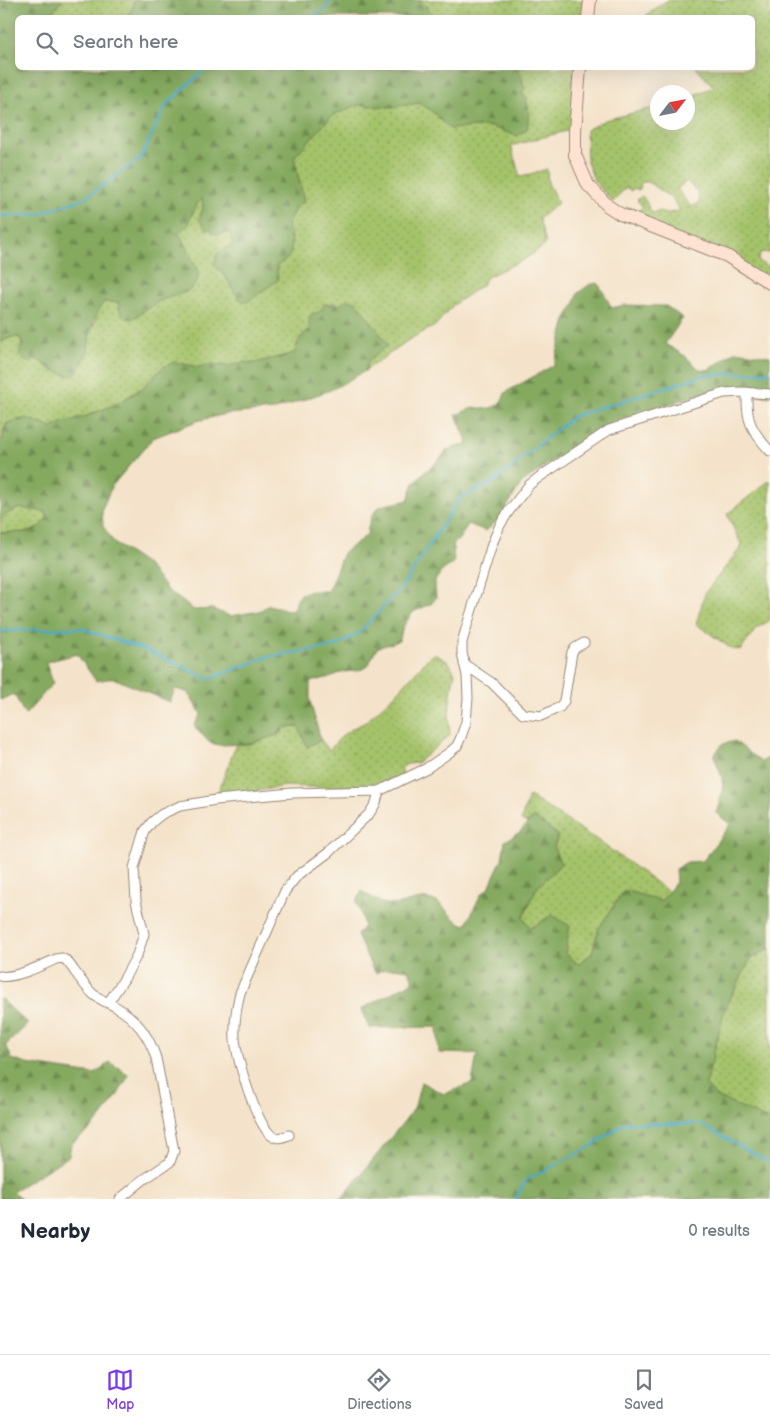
<!DOCTYPE html>
<html lang="en">
<head>
<meta charset="utf-8">
<style>
	:root { --surface:#fff; --page:#f2f2f3; --text:#1f2937; --muted:#747a83; --line:#e0e1e3; --accent:#7c3aed }
	body { margin:0; font-family:"Balsamiq Sans",sans-serif; background:var(--page); color:var(--text) }
	.compass { position:absolute; left:650px; top:85px; width:45px; height:45px; border-radius:50%; background:var(--surface); box-shadow:0 5px 20px #0002; rotate:58deg }
	.list { margin:0; padding:0; list-style:none }
	h2 { display:flex; justify-content:space-between; align-items:center; height:65px; margin:0; padding:0 20px; font-size:21px }
	h2 small { font-size:16px; font-weight:400; color:var(--muted) }
	.icon { flex:none; width:28px; height:28px; fill:none; stroke:currentColor; stroke-width:2; stroke-linecap:round; stroke-linejoin:round }
	.map { position:relative; flex:none; width:770px; height:1199px; overflow:hidden }
	.search { position:absolute; background:var(--surface); box-shadow:0 5px 20px #0002; left:15px; right:15px; top:15px; height:55px; display:flex; align-items:center; gap:12px; box-sizing:border-box; padding:0 18px; border-radius:8px; color:var(--muted); font-size:19px }
	.sheet { height:155px; background:var(--surface) }
	nav { display:flex; justify-content:space-around; align-items:center; box-sizing:border-box; height:70px; border-top:1px solid var(--line); background:var(--surface); font-size:14px; color:var(--muted) }
	nav a { display:grid; justify-items:center; gap:2px }
	nav .on { color:var(--accent) }
	.map>svg:first-child { display:block }
	.grass { fill:url(#grass-dots); stroke:#707644; fill-rule:evenodd }
	.forest { fill:url(#forest-firs); stroke:#606a3e }
	.lines { fill:none; stroke-linecap:round; stroke-linejoin:round }
	.stream { stroke:#47aac6; stroke-width:2.5 }
	.street-casing { stroke:#988674; stroke-width:11 }
	.secondary-casing { stroke:#988674; stroke-width:14 }
	.street { stroke:#fff; stroke-width:9 }
	.secondary { stroke:#fee3d2; stroke-width:12 }
</style>
</head>
<body>
<div class="map">
<svg width="770" height="1199" viewBox="0 0 770 1199">
	<defs>
		<pattern id="grass-dots" width="8" height="8" patternUnits="userSpaceOnUse" patternTransform="scale(1.25)"><rect width="8" height="8" fill="#a5c36b"/><path d="M2 2h.1M6 6h.1" fill="none" stroke="#889f57" stroke-width="1.8" stroke-linecap="round"/></pattern>
		<pattern id="forest-firs" width="22" height="20" patternUnits="userSpaceOnUse" patternTransform="scale(1.25)"><rect width="22" height="20" fill="#84a95f"/><path d="M5 1l3.5 6h-7zM16 11l3.5 6h-7z" fill="#6d8a4e"/></pattern>
	</defs>
	<rect width="100%" height="100%" fill="#fbf7ec"/>
	<filter id="ink" filterUnits="userSpaceOnUse"><feTurbulence type="fractalNoise" baseFrequency=".02" numOctaves="2"/><feDisplacementMap in="SourceGraphic" scale="10" xChannelSelector="R" yChannelSelector="G"/><feConvolveMatrix kernelMatrix="1 2 1 2 8 2 1 2 1" color-interpolation-filters="sRGB"/></filter>
	<filter id="wash" filterUnits="userSpaceOnUse"><feTurbulence type="fractalNoise" baseFrequency=".0096" numOctaves="4" result="noise"/><feDisplacementMap in="SourceGraphic" scale="20" xChannelSelector="R" yChannelSelector="G"/><feGaussianBlur stdDeviation="1.12" result="paint"/><feColorMatrix in="noise" values="0 0 0 0 0 0 0 0 0 0 0 0 0 0 0 0 0 1.4 0 .05"/><feComposite in="paint" operator="in"/></filter>
	<g filter="url(#wash)">
		<rect width="100%" height="100%" fill="#f4e3ca"/>
		<path class="grass" d="M62,0H135L131,11L124,17H53L51,14Z
			M421,0H588L587,17L434,18Z
			M668,0H770V253L761,252L758,261L770,268V280L623,211L628,207L632,210L634,208L638,211L643,207L637,200L642,196C648,202 647,207 652,213L661,211L663,214L680,211L671,198L648,182H643L640,184L641,187L639,190L634,188L631,191L626,187L613,202L595,182L587,162L586,130L605,120L657,107L658,122H688V97L714,87L696,68H752V18L648,17L647,14ZM687,181L698,194L699,203L691,207L677,189Z
			M517,68H581L573,129L511,146L520,177L547,169L548,183L558,203L539,219L546,243L543,247L525,259L487,277L482,285L453,305L435,326L410,339L365,371L369,360L388,345L378,333L340,305L333,303L321,311L310,329L300,338L296,353L251,364L246,362L229,366L208,365L198,367L174,362L154,375L142,388L116,404L84,417L64,422L52,429C31,419 29,416 7,423L4,429L3,439L0,440V342L12,337H20C26,353 40,360 53,371L90,333L96,320L97,310L104,302H118L132,319L159,301L188,291L196,284L199,274L183,239L177,232L192,216L196,205L202,198L203,209L200,215L215,234L230,233L233,245L225,248L221,273L226,277L239,299L277,265L288,258L291,238L287,225L296,206L304,201L294,157L333,115L357,105L395,107L418,103L431,110L450,129L489,126L517,136L527,99L522,93L523,79Z
			M770,480V620L756,629L741,650L732,649L696,624L705,593L742,546L727,514Z
			M20,508L46,512L47,518C32,538 21,530 0,533V521L8,513Z
			M436,654L449,662L455,673C450,695 448,713 450,735L417,763L407,764L401,768L403,775L371,786L362,785L332,788L286,786L216,798L236,744H249L280,734L285,727L299,726L307,746L321,740L329,750L343,735L355,727L364,723L396,694L430,656Z
			M529,796L597,840L669,892L661,901L624,890L599,928L592,953L578,964L531,929L523,918L536,889L561,864L553,848L558,835L533,817L527,823L521,820Z
			M770,948V1121L715,1096L706,1085L724,1011L750,960Z"/>
		<path class="forest" d="M0,0H62L51,14L53,17L18,18V68H517L525,88L522,93C531,105 529,115 527,129L517,136L489,126L450,129L431,110L418,103L395,107L357,105L333,115L294,157L304,202L296,206L287,225C290,234 295,250 288,258C285,261 280,263 277,265L278,280L247,302L239,299L226,277L214,265L217,254L233,245L230,233L215,234L210,229L207,230L199,220L203,209L202,198C196,205 189,216 189,224L177,233L183,239L199,274L196,284L188,291L159,301L132,319L126,318L121,314L118,302H104C97,310 92,324 90,335C89,340 89,346 88,351C85,360 80,368 74,376C56,375 51,367 36,359L30,362L24,360L19,355L22,343L20,337H12L0,342Z
			M135,0H421L434,17H124L131,11Z
			M597,283C603,289 607,300 612,308L624,305L666,306L683,318L665,344L685,356L699,369L708,370L736,351L770,356V397C747,393 729,387 705,392L611,423L586,437L521,484L500,518L486,531L468,524L460,538L453,545L454,562L441,572L435,581L436,598L431,604L413,612L403,627L399,641L377,648L367,667L357,671L342,672L331,677L310,682V701L321,740L307,747L298,726L285,727L280,734L249,744L219,745L210,743L194,726L201,714L187,692L175,689L170,702L113,678L96,681L77,654L46,662L53,683L25,715L14,694L0,700V533C21,530 32,539 47,518L46,512L20,508L8,513L0,521V440L3,439L4,429L7,423L26,418L52,428L63,422L84,417L116,404L142,389L163,367L175,362L198,367L208,365L229,366L246,362L251,364L295,353C295,342 302,336 310,329L309,323L310,315L321,311L324,304L340,305L345,300L356,301L388,345L369,360L365,371L333,389L275,410L226,414L197,421L153,438L112,486L102,509L103,526L114,543L147,565L167,590L194,610L212,609L230,616L259,611L269,605L292,611L300,594L312,591H328L343,553L367,535C368,525 372,508 384,505C392,503 399,503 408,500L414,483L423,473L434,465L447,450L468,443L456,415L474,407L485,409L494,407L501,402L506,392L554,365L567,316L574,305L578,293L589,285Z
			M735,741L761,762L770,757V948L750,960L724,1011L706,1085L715,1096L770,1121V1199H341L414,1109L421,1082L444,1094L472,1083L477,1054L439,1053L437,1027L369,1028L361,1009L414,981L408,970C395,968 387,967 376,973L372,968L357,935L364,926L361,913L356,902L362,891C369,895 378,902 386,904C401,908 417,895 432,900C447,904 450,922 466,925L481,894L489,888L494,876L502,859L505,841L520,832L533,817L558,835L554,848L561,864L536,889L523,918L531,928L552,915L570,926L565,953L578,964L592,953L599,928L624,890L661,901L676,882L675,869L687,862L703,861L730,824L716,813C725,784 725,784 714,756L722,744Z
			M0,998L28,1024L6,1045L12,1059L27,1064L94,1074L110,1062L129,1075L117,1096L103,1115L92,1128L71,1144L69,1156L13,1191L21,1199H0Z"/>
		<g class="lines">
			<path class="stream" d="M309,18L324,10L331,0
				M0,216L39,214L85,198L141,158L166,105L206,68
				M0,631L80,628L146,650L209,679L267,657L336,646L359,633L402,587L460,498L492,483L574,416L705,375L770,372
				M515,1199L526,1180L590,1147L625,1123L700,1124L770,1163"/>
		</g>
	</g>
	<g filter="url(#ink)">
		<g class="lines">
			<g class="street-casing">
				<path id="street" d="M747,392C746,421 751,430 770,451
					M464,664L492,683L523,714L541,716L560,707L564,701L572,652L575,648L584,643
					M0,976C14,979 43,965 56,959L62,958L67,961C75,971 83,985 93,994C100,1000 109,1003 116,1007C137,1019 149,1036 156,1058L174,1151L170,1162L143,1180L120,1199
					M108,1003L124,979L137,955L144,934L136,901L134,868L145,831L152,822L162,814L180,806L216,800L292,793L379,791L427,768L450,752L457,746L461,737L466,722L468,698L467,676L462,653V642L492,544L500,525L509,511L529,485L538,478L609,430L724,393L742,392L770,394
					M289,1135C283,1137 277,1140 271,1135C256,1123 237,1059 235,1039C234,1023 236,1009 240,993L285,891L297,876L328,853L369,814L376,803L379,791"/>
			</g>
			<g class="secondary-casing">
				<path id="secondary" d="M588,18L590,0
					M580,68L575,131V155L588,185L608,206L620,214L727,256L770,283"/>
			</g>
			<use href="#street" class="street"/>
			<use href="#secondary" class="secondary"/>
		</g>
	</g>
</svg>
<svg class="compass" viewBox="-18 -18 36 36"><path d="M0-13l5 13h-10z" fill="#e53935"/><path d="M0 13l5-13h-10z" fill="#747a83"/></svg>
<div class="search"><svg class="icon" aria-label="search" viewBox="0 0 24 24"><circle cx="10" cy="10" r="6"/><path d="M15 15l6 6"/></svg>Search here</div>
</div>
<section class="sheet">
<h2>Nearby<small>0 results</small></h2>
<ul class="list">
</ul>
</section>
<nav>
<a class="on"><svg class="icon" aria-label="map" viewBox="0 0 24 24"><path d="M3 6l6-2 6 2 6-2v14l-6 2-6-2-6 2zM9 4v14M15 6v14"/></svg>Map</a>
<a><svg class="icon" aria-label="directions" viewBox="0 0 24 24"><path d="M12 3l9 9-9 9-9-9zM9 14v-3h6M13 9l2 2-2 2"/></svg>Directions</a>
<a><svg class="icon" aria-label="saved" viewBox="0 0 24 24"><path d="M7 4h10v16l-5-4-5 4z"/></svg>Saved</a>
</nav>
</body>
</html>
